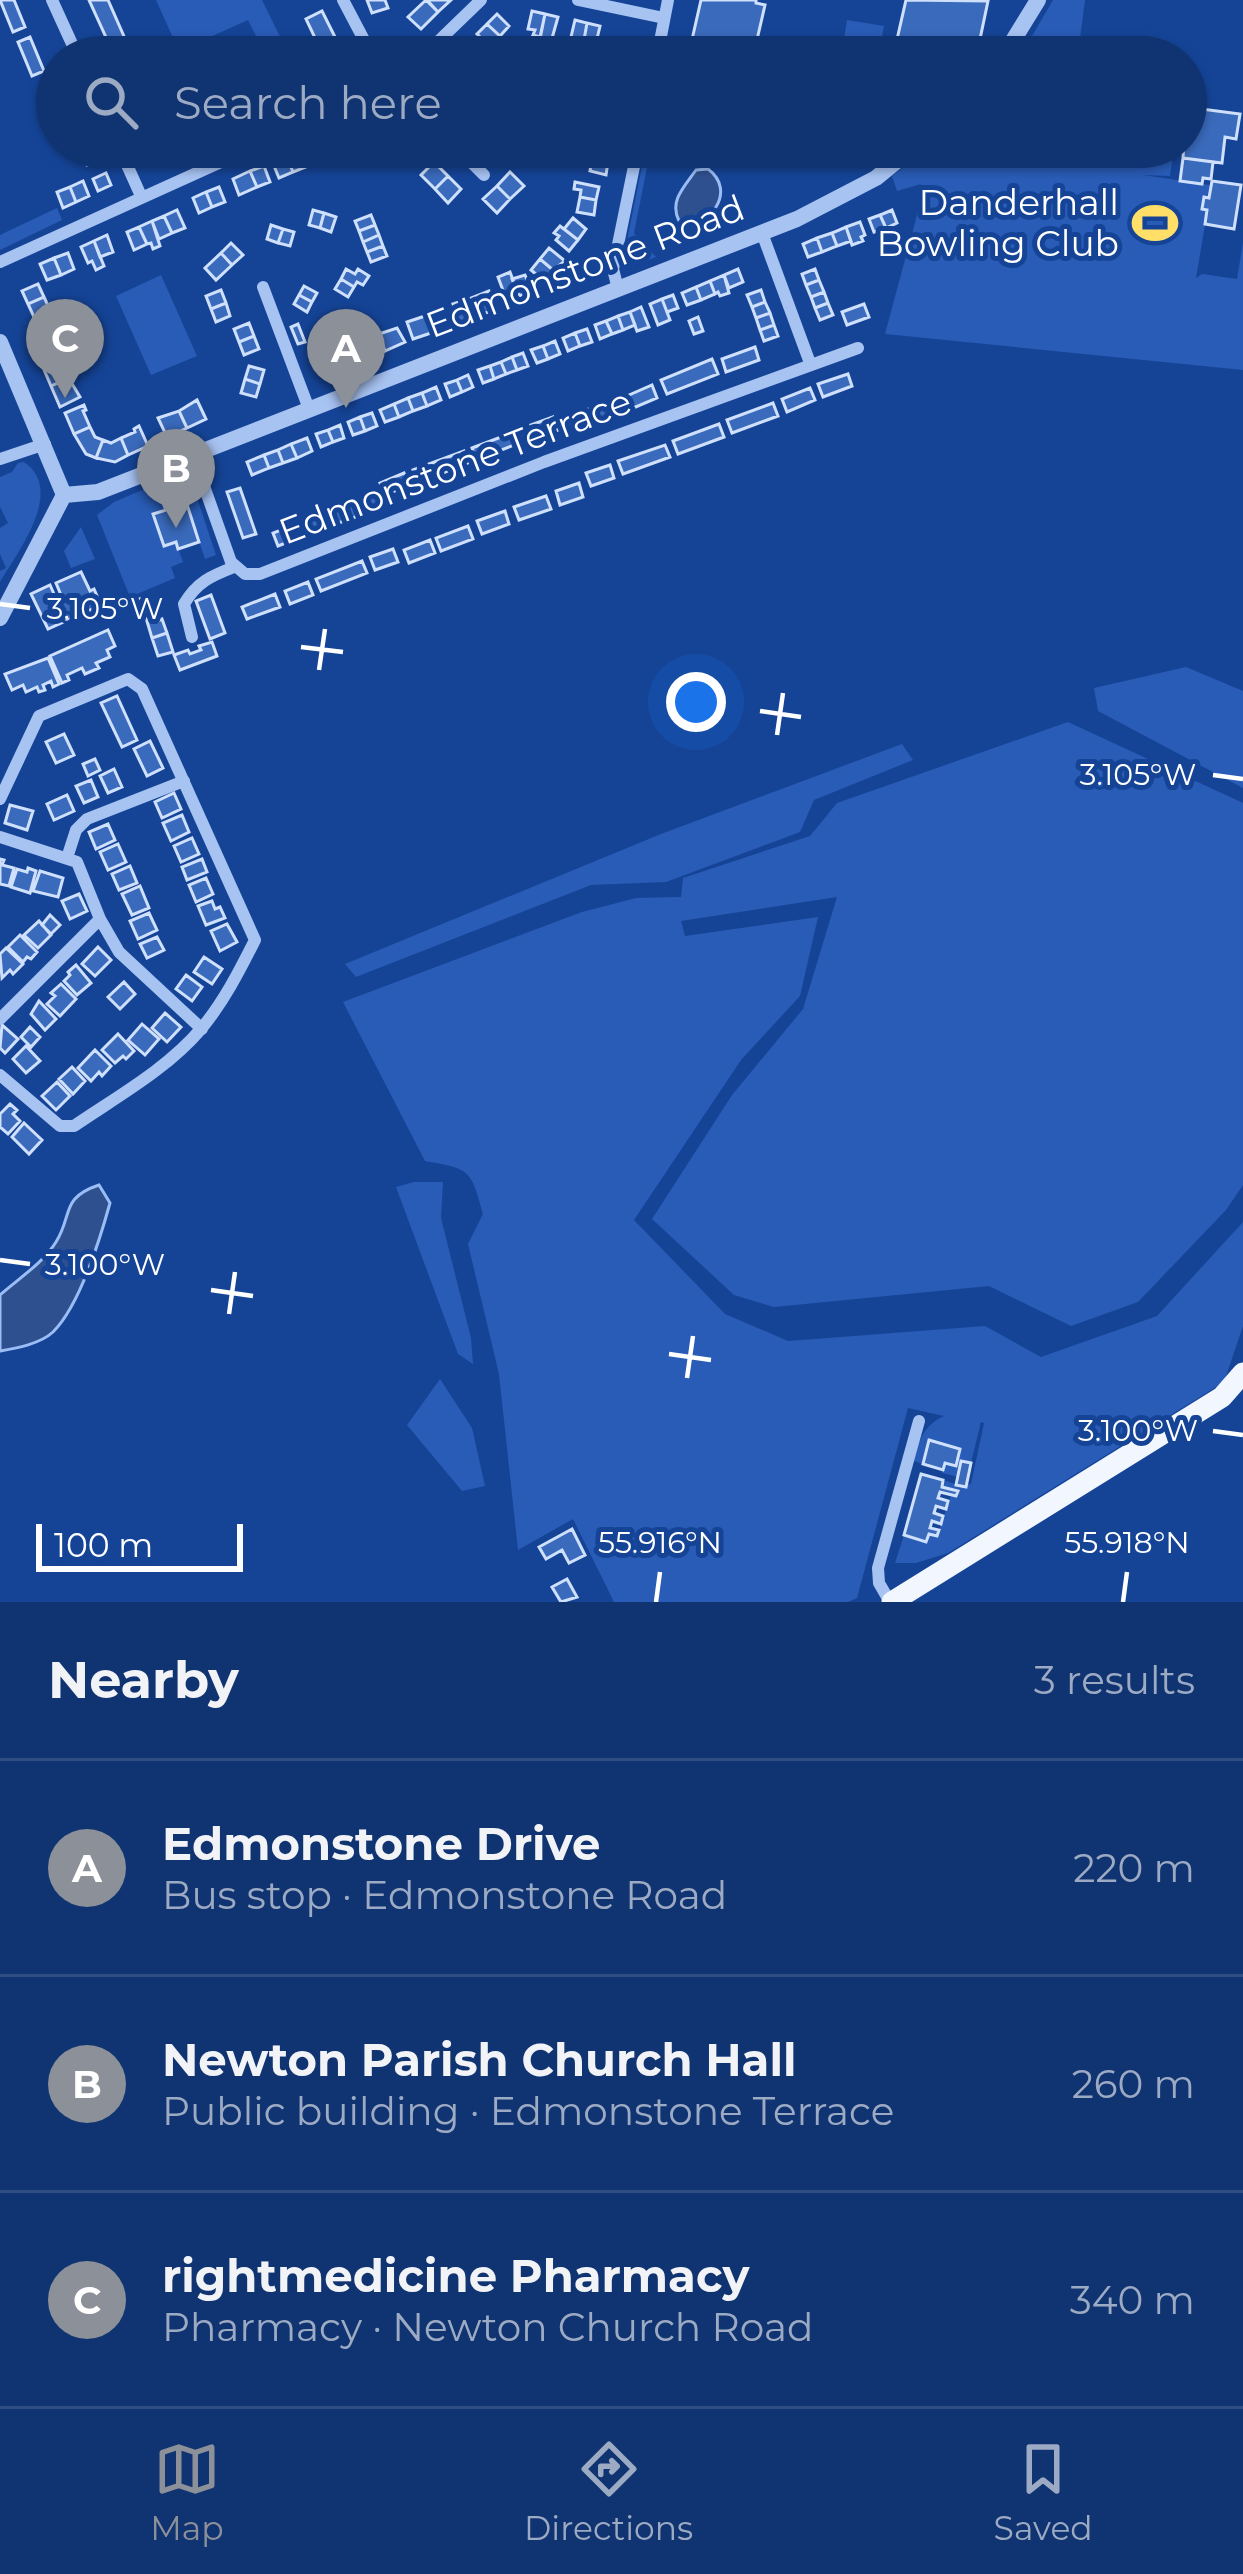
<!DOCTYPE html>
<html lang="en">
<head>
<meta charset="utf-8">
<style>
	:root { --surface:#103371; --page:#1e3f79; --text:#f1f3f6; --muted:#9caac3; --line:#304e84; --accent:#8c9099 }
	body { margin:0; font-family:Montserrat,sans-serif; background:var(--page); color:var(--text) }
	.scale { position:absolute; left:36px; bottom:30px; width:207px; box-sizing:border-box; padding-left:12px; border:6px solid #fff; border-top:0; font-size:33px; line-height:42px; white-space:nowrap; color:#fff; -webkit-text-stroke:9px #154497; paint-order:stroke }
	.you { position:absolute; left:696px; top:702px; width:42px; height:42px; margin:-30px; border:9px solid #fff; border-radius:50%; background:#1a73e8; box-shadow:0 0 0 18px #1a73e833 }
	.badge { display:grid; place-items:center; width:78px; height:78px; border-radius:50%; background:var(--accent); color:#fff; font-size:39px; font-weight:700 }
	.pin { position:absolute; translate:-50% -99px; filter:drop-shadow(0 3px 6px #0008) }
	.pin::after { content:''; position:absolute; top:63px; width:42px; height:36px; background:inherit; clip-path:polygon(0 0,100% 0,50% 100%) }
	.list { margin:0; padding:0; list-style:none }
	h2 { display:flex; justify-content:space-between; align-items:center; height:156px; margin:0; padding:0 48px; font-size:51px }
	h2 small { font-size:39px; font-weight:400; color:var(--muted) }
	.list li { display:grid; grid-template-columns:78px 1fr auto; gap:36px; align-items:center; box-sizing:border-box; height:216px; padding:0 48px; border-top:3px solid var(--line) }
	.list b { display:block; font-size:45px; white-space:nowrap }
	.list p { margin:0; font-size:39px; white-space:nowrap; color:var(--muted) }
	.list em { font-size:39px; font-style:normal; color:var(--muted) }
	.icon { flex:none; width:66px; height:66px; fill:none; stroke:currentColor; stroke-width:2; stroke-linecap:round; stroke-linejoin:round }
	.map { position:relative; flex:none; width:1243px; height:1602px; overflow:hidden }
	.search { position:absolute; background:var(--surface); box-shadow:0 3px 9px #0004; left:36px; right:36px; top:36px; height:132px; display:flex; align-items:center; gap:30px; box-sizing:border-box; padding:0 42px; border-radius:66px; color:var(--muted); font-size:45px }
	.sheet { height:804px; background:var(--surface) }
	nav { display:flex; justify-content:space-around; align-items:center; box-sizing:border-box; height:168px; border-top:3px solid var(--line); background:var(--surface); font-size:33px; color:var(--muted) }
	nav a { display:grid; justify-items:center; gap:6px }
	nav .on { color:var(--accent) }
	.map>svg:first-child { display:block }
	.green { fill:#295cb6 }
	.water { fill:#2f508e; stroke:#9abdf5; stroke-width:3 }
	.building { fill:#3a6abc; stroke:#cfe0fc; stroke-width:3 }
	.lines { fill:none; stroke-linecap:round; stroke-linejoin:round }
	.minor { stroke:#a7c3f2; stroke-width:12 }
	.tertiary { stroke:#a7c3f2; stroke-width:16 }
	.primary { stroke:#f2f6ff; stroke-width:21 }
	.ticks { fill:none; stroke:#fff; stroke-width:4.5 }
	.labels { text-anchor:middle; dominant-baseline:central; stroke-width:10; stroke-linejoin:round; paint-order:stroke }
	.poi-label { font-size:36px; fill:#fff; stroke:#154497; text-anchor:end }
	.street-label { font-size:36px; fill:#fff; stroke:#154497 }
	.ticks-label { font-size:30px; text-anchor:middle; fill:#fff; stroke:#154497; stroke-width:10; stroke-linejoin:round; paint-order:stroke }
</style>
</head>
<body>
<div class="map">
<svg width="1243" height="1602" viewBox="0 0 1243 1602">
	<rect width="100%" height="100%" fill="#154497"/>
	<path class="green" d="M156,0H262L288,53L273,57L270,48L263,50L248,20L179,51Z
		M1053,0H1085L1078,53L1025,48Z
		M847,20L884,26L878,57H841Z
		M646,147H651L634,233L656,257L637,264L629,259L626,245Z
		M938,147H1174L1170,176L1143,175L1210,185L1212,181L1241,185L1234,229L1205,225L1196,278L1202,274L1237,279L1243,243V370L885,334L920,204L921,184L897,191L892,176L922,154H930Z
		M57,208L62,220L0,250V235Z
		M161,275L197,356L151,375L116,296Z
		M24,462C66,490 17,553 0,582V571L6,568L0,554V528L8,523L0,507V477L12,472L18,463Z
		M173,481L195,492L216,555L205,559L184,496L164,502L166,510L153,515L163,545L176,542L183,562L171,567L175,578L130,597L97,515L114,502L147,488L149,493L158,490L157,486Z
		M81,527L95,559L71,568L64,551Z
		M1186,667L1243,691V788L1098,711L1094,688Z
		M1068,722L1243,803V1185L1226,1210L1138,1302L1071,1326L989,1286L774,1307L734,1295L652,1219L732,1095L803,1009L837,897L681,921L685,936L818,917L800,996L741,1060L634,1220L725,1314L788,1341L985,1326L1041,1357L1157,1316L1243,1222V1326L1224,1382L948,1553L916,1563H895L904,1535L926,1542L929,1534L937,1536L951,1495L956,1496L957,1492L942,1487L943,1480L965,1487L967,1484H971L984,1423L981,1422L971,1463L961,1461L958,1477L942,1473L945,1463L956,1465L960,1449L930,1440L923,1464L914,1461C919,1440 924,1425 944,1416L908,1408L857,1598L848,1602H614L573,1519L518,1550L499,1374L468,1244L483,1214C471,1169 470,1169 425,1161L343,1002L582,912L636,898L681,897L683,878L810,836L837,803Z
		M902,744L913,760L814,800L800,832L666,882L591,885L356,977L345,964L661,834Z
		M414,1182H443L441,1218L471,1338L473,1364L458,1354L396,1187Z
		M440,1379L472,1428L485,1486L462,1491L407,1425Z"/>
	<path class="water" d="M708,169C738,191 709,231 679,221C669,201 684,187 696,170Z
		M99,1185L110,1203C100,1239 79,1306 53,1332C40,1344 17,1348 0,1351V1295C18,1279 43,1263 56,1242C73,1215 60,1198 99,1185Z"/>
	<path class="building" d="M0,0H14L25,27L13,32Z
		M89,0H108L130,50L115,57Z
		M367,0H385L388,8L372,13Z
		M426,0L438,12L421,29L408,17Z
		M427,0H451L438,12Z
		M701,0H756V3L765,5L753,57L691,44Z
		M906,0L988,1L980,39L973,38L968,57H893Z
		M322,11L344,55L339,57H324L306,19Z
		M532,11L545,14L540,37L533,35L535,30L528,29Z
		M497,14L509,26L500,36L487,24Z
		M545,14L558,17L551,42L540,39Z
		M575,20L587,23L584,40L571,37Z
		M587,23L600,26L596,43L584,40Z
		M487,24L500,36L490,46L477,34Z
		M30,37L44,71L32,76L18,42Z
		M1186,107L1240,114L1236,139L1225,137L1222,163L1183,158Z
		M79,147H94L99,160L87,165Z
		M309,147H331L333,154L315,161Z
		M409,147H427L428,148L415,160L406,150Z
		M299,149L306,167L293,172L286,155Z
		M593,153L609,156L606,175L590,171Z
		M286,155L293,172L279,178L272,161Z
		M1183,158L1213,162L1211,179L1203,178L1202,184L1180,181Z
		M434,162L448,176L435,189L421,175Z
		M264,166L270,182L257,187L250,171Z
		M250,171L257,187L239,195L233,179Z
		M510,172L524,186L510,199L497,186Z
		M106,173L111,185L98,191L93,179Z
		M448,176L461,189L448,203L435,189Z
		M83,181L89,196L76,202L70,187Z
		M1212,181L1241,185L1234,229L1205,224L1207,210L1202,209L1204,197L1209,198Z
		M575,182L599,187L596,200L580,197L581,190L574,189Z
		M497,186L510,199L497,213L483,199Z
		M70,187L76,202L63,208L57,192Z
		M219,187L225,202L212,207L206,192Z
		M206,192L212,207L199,213L193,198Z
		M580,197L596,200L594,215L577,212Z
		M177,210L185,228L172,233L164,216Z
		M313,210L324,213L320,228L309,225Z
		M892,210L897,223L886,228L880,215Z
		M324,213L336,217L331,232L320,228Z
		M371,215L375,225L359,231L355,221Z
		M880,215L886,228L874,232L869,219Z
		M164,216L172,233L159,239L152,221Z
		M573,218L586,229L578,240L564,229Z
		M152,221L160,246L153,249L151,243L147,244L139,227Z
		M860,222L865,235L861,237L863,241L852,245L846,227Z
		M271,225L283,229L278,243L267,239Z
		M375,225L379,235L363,242L359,231Z
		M560,226L578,240L569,251L556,240L559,236L554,233Z
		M139,227L147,244L134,250L127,232Z
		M846,227L851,241L837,246L832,233Z
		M283,229L294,232L290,246L278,243Z
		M832,233L837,246L822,252L817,238Z
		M107,235L113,252L100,257L94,241Z
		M379,235L383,246L367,252L363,242Z
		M817,238L822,252L808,257L803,244Z
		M94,241L104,266L96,270L92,261L88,263L81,247Z
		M231,243L243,255L232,265L221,253Z
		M383,246L387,256L371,262L367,252Z
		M549,248L565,261L553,270L540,259Z
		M68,253L74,269L61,275L54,258Z
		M221,253L232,265L216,280L205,268Z
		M54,258L61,275L47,280L40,264Z
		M540,259L553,270L544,281L531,270Z
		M346,269L355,274L358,269L369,276L363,285L357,282L354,287L341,279Z
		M738,269L743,282L729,288L724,275Z
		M815,269L819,280L806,285L802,274Z
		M510,272L519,296L507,301L498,277Z
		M525,275L532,291L519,296L512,279Z
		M724,275L729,293L720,296L718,292L715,294L710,281Z
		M341,279L354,287L348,297L335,289Z
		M819,280L824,292L811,297L806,285Z
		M710,281L715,294L701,300L696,287Z
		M38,284L44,297L28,304L22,291Z
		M304,286L317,293L312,302L299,295Z
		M696,287L701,300L687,305L682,293Z
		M221,290L226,303L211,309L206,296Z
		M761,290L765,302L752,307L747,295Z
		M489,291L496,309L478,316L471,298Z
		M824,292L828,303L815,308L811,297Z
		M299,295L312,302L307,312L294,304Z
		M673,295L678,308L667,312L662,299Z
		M44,297L50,310L34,317L28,304Z
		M471,298L478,316L460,322L453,304Z
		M662,299L670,320L658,325L650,304Z
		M765,302L770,313L756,318L752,307Z
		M226,303L230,316L216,322L211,309Z
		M828,303L833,315L820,320L815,308Z
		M864,304L869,317L847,325L842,312Z
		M641,307L649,327L637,331L630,312Z
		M443,310L449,327L431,333L425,316Z
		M630,312L635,325L623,330L618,316Z
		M770,313L774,325L760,330L756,318Z
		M425,316L431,333L413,339L407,322Z
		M618,316L623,330L612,334L606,321Z
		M698,317L703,331L694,334L689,321Z
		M606,321L612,334L600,339L595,325Z
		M249,323L254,336L239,342L234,329Z
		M298,324L305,342L298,344L291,327Z
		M774,325L778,336L764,341L760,330Z
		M368,328L371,337L379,334L385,351L366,358L360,350L362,349L356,332Z
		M397,328L405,342L385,351L379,334Z
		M587,329L592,342L580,346L575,333Z
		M575,333L580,346L568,351L563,338Z
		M51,336L53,340L59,337L63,344L56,347L60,357L42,365L33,344Z
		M254,336L259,349L244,355L239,342Z
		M555,341L560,354L548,359L543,346Z
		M349,344L355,359L341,364L335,349Z
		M543,346L548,359L537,363L531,350Z
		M755,347L759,360L726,372L722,359Z
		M335,349L341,364L328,369L322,354Z
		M523,353L528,366L517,370L512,357Z
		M62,356L69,378L51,386L42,365Z
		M512,357L517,370L506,374L501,362Z
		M712,359L718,374L667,394L661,380Z
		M501,362L506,374L494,379L490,366Z
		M249,366L264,370L260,384L245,379Z
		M490,366L494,379L483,383L478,370Z
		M848,374L852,386L823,397L818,384Z
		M468,375L473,387L462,392L457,380Z
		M71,377L73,381L71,382L80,397L60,407L51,386Z
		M245,379L260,384L256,397L241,393Z
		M457,380L462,392L450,397L445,384Z
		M652,385L657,398L624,412L620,399Z
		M436,387L441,400L427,406L422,393Z
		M810,388L815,400L787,412L782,399Z
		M422,393L427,406L413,411L408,398Z
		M408,398L413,411L399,417L394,404Z
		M197,400L206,419L187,428L179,411Z
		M611,401L615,414L569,431L564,418Z
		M773,403L778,416L732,433L727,420Z
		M394,404L399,417L385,422L380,410Z
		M84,405L86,410L83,411L90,427L74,434L65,413Z
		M179,411L187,428L167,437L158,418Z
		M372,413L377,426L365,431L360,417Z
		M360,417L365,431L353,435L348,422Z
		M553,417L558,430L536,438L531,425Z
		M719,424L724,437L678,454L673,441Z
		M340,425L344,438L333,442L328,430Z
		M139,426L148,446L128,455L121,438L135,432L134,429Z
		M90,427L95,437L103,440L96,458L86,454L74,434Z
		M522,429L527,440L476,460L472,448Z
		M328,430L333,442L321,447L316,434Z
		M121,438L128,455L115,462L96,458L103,440L111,443Z
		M307,438L312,451L297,458L291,444Z
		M291,444L297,458L283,463L278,450Z
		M665,445L670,457L623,474L618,461Z
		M278,450L283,463L269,468L264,455Z
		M464,451L468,463L418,483L413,470Z
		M264,455L269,468L252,475L247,462Z
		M610,465L614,478L591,486L586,473Z
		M404,473L409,485L385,495L380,483Z
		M579,483L583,497L560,505L556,491Z
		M240,488L256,534L243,538L227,492Z
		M184,495L199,542L178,549L176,542L164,546L153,514L166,510L163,503Z
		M375,495L380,508L333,525L328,512Z
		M546,496L551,509L519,520L514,507Z
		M505,511L509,524L482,534L477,521Z
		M320,515L325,528L278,546L273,533Z
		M468,526L473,539L441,551L436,538Z
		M430,540L435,553L409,563L404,550Z
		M393,549L398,562L375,570L370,557Z
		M362,561L367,573L321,591L316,579Z
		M81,572L90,591L94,589L101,605L48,629L31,594L50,585L58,603L63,600L56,583Z
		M308,582L313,595L290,604L285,591Z
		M275,594L280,607L247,619L242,607Z
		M211,595L225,633L210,639L196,601Z
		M145,597L147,603L152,601L157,615L141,620L134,601Z
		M154,615L157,621L162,619L167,633L152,638L146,618Z
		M108,630L115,646L107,650L110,657L96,663L99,668L85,674L82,668L67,675L69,680L62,683L50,656Z
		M167,633L173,652L158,656L152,638Z
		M212,642L217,656L180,670L174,655L188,650L190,654L201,650L199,646Z
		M48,658L59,684L53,687L51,681L43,685L45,690L39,692L37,687L26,692L23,685L12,690L5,674Z
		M117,696L137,740L122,747L101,703Z
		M64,734L74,755L56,763L46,742Z
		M150,741L163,768L147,776L134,749Z
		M95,759L100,770L88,776L83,764Z
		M114,769L122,787L108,793L100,776Z
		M91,780L98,797L84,803L76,786Z
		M174,793L181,809L162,818L155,802Z
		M67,795L74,811L54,820L47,804Z
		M10,805L33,811L27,830L5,823Z
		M182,815L189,832L171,841L163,823Z
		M108,824L115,840L96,849L89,832Z
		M192,838L199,854L181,862L174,846Z
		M118,844L126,862L108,870L100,852Z
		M0,859L4,860L2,865L14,868L9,886L0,884Z
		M202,859L207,872L187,880L182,867Z
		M130,866L137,883L119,890L112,874Z
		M28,868L36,871L30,893L11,887L17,869L27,872Z
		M40,871L63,878L58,897L33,891Z
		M206,878L213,894L196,902L189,885Z
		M140,886L149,908L132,915L122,894Z
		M79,894L87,911L70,919L62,901Z
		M212,901L215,909L220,907L225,918L206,925L198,906Z
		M149,913L157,930L138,939L130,921Z
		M50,915L60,925L51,934L42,925Z
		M39,921L51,935L38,948L24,935Z
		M227,924L237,942L220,951L211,931Z
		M20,935L37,952L31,959L27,957L23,962L8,947Z
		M157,937L164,950L147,958L140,944Z
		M98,947L111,960L95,976L82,964Z
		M6,948L23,964L13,974L10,970L2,978L0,954Z
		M204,957L222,969L212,984L194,972Z
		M76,965L91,983L77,995L64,981L70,975L68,972Z
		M186,975L202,987L192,1001L176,989Z
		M124,982L135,994L120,1009L108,997Z
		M61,984L76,999L60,1016L47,1004L55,996L51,993Z
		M39,1001L56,1019L45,1030L31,1014Z
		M165,1013L181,1027L167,1042L152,1028Z
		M142,1024L159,1039L145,1055L128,1040Z
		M2,1025L18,1039L5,1053L0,1048Z
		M30,1027L40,1037L31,1047L21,1037Z
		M118,1034L134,1051L126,1059L123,1056L115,1063L102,1050Z
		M26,1046L40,1061L26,1073L13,1059Z
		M95,1050L111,1066L102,1076L99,1072L91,1081L78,1068Z
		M72,1067L85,1081L73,1094L59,1079Z
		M57,1082L70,1096L56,1110L42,1096Z
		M10,1104L17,1110L13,1114L20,1121L8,1134L0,1127V1114Z
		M24,1123L42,1140L29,1154L12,1137Z
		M929,1440L960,1449L956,1466L945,1463L943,1470L923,1464Z
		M961,1461L971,1463L966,1487L956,1485Z
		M921,1474L943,1480L942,1487L958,1491L956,1496L940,1492L938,1498L948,1501L946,1509L936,1506L934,1513L943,1516L941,1524L932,1521L930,1528L939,1530L937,1536L929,1534L926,1542L904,1535Z
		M572,1529L585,1555L569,1563L562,1550L546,1559L539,1547Z
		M567,1579L577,1597L561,1602L552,1587Z"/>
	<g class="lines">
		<path class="minor" d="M52,0L78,57
			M343,0L373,57
			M578,0L664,18
			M422,57L481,0
			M657,57L668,0
			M119,147L141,196
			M456,147L484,175
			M762,233L810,363
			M0,262L254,147
			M263,287L309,409
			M618,289L613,269L638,147
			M193,455L231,562L245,574H260L544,462L858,348
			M0,459L45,444
			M192,637L184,604C197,582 211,576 234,567
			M0,799L39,716L128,679L142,689L255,940C240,970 223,1003 201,1029C167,1069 118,1096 74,1126H60L0,1075
			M0,837L77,862L100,919L119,952L202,1029
			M67,858L76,830L87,819L184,781
			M0,1019L100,919
			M890,1602L879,1583L878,1568L919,1421"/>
		<path class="tertiary" d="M1003,57L1038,0
			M0,342L64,495L0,618
			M64,495L98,492L797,219L876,178L914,147"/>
		<path class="primary" d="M892,1602L1222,1397L1243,1373"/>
	</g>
	<path class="ticks" d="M0,604L30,608M301,647L343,652M319,670L325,629M760,711L801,717M777,735L783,693M1213,775L1243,779M0,1260L30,1264M211,1290L253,1296M229,1314L235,1272M669,1354L711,1360M687,1378L693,1336M1213,1431L1243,1435M656,1602L660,1572M1123,1602L1127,1572"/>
	<defs>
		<g id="stadium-bare" transform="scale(3.6)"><path d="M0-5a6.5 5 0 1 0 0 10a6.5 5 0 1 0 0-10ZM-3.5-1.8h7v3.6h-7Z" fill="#ffdf68" stroke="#154497" stroke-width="2.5" paint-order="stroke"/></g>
	</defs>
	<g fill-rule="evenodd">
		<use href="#stadium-bare" x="1155" y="223"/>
	</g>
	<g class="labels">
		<g class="poi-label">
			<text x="1119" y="202">Danderhall<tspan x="1119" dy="41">Bowling Club</tspan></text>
		</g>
		<g class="street-label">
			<text transform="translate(585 266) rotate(-21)">Edmonstone Road</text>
			<text transform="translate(455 466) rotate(-21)">Edmonstone Terrace</text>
		</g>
	</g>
	<g class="ticks-label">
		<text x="105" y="619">3.105°W</text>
		<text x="1138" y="785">3.105°W</text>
		<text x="105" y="1275">3.100°W</text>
		<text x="1138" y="1441">3.100°W</text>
		<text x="660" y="1553">55.916°N</text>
		<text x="1127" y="1553">55.918°N</text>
	</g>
</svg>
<div class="scale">100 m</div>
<div class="you"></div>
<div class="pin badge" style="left:346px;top:408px">A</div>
<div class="pin badge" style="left:176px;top:528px">B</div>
<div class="pin badge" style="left:65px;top:398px">C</div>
<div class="search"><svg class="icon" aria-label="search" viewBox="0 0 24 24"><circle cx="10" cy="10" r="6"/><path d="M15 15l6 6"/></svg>Search here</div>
</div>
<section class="sheet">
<h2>Nearby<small>3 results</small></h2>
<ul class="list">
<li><span class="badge">A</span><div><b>Edmonstone Drive</b><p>Bus stop · Edmonstone Road</p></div><em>220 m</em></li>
<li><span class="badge">B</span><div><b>Newton Parish Church Hall</b><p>Public building · Edmonstone Terrace</p></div><em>260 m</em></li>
<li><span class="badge">C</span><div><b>rightmedicine Pharmacy</b><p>Pharmacy · Newton Church Road</p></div><em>340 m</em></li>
</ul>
</section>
<nav>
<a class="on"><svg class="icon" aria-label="map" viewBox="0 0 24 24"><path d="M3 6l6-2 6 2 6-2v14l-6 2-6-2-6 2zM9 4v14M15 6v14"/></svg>Map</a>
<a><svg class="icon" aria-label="directions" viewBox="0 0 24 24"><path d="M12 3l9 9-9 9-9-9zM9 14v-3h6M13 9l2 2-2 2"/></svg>Directions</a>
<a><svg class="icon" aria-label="saved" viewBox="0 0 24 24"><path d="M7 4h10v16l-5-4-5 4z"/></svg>Saved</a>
</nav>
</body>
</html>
